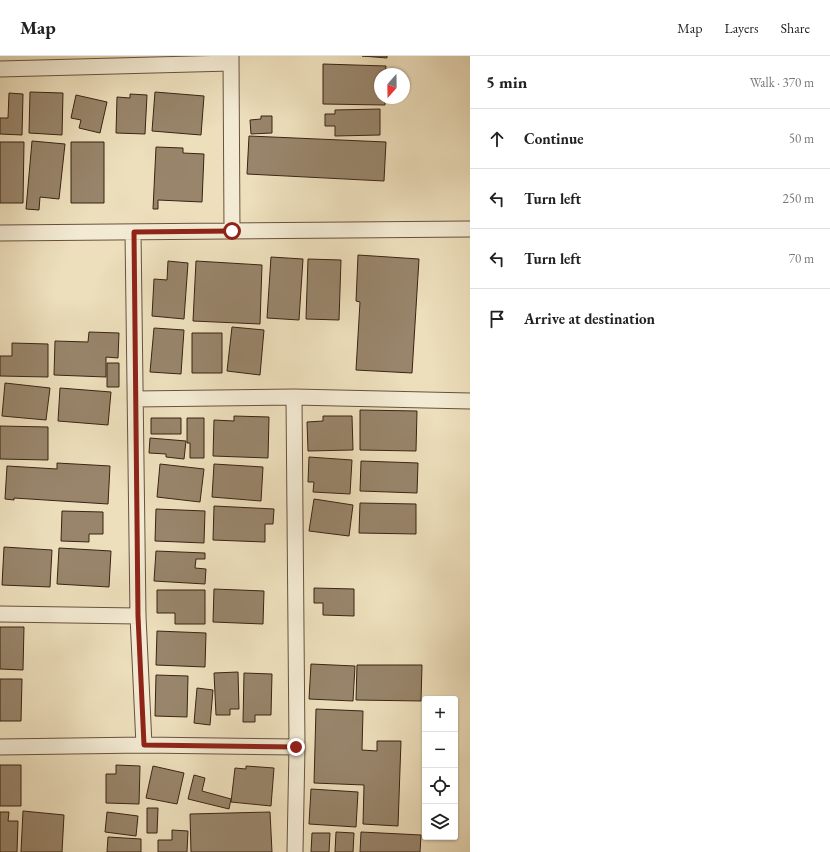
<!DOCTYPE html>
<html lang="en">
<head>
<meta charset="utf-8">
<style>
	:root { --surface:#fff; --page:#f6f6f6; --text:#222; --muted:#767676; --line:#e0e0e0 }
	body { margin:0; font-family:"EB Garamond",serif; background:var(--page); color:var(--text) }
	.controls { position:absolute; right:12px; bottom:12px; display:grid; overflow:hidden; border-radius:4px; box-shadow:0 1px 3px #0004 }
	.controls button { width:36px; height:36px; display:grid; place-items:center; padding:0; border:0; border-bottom:1px solid var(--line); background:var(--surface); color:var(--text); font:20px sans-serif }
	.compass { position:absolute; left:374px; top:12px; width:36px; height:36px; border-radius:50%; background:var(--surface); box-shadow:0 1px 3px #0004; rotate:200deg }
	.stop { position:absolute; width:12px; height:12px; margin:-9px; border:3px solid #8f2418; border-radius:50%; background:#fff }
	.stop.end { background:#8f2418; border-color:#fff; box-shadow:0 1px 4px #0008 }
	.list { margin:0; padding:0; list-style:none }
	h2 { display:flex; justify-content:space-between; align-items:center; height:52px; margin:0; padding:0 16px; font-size:17px }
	h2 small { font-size:13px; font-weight:400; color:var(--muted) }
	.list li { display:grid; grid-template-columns:26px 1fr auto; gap:12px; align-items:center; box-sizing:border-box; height:60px; padding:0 16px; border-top:1px solid var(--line) }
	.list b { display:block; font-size:15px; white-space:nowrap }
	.list em { font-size:13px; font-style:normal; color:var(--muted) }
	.icon { flex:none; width:22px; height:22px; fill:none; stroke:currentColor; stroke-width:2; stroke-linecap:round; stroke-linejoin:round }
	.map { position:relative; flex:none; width:470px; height:796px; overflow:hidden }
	header { display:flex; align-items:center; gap:24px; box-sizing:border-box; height:56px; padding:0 20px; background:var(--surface); border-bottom:1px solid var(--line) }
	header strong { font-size:19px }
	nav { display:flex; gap:22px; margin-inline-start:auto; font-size:14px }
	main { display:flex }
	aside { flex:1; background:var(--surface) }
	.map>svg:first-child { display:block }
	.building { fill:#98856b; stroke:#3b2313 }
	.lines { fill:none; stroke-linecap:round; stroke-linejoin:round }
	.minor-casing { stroke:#68523d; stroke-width:17 }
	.minor { stroke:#f3ead3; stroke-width:15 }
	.route { stroke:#8f2418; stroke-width:5 }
</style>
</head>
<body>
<header>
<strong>Map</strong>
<nav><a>Map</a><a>Layers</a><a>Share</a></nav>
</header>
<main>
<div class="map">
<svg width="470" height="796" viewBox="0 0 470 796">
	<rect width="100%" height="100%" fill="#eddfbc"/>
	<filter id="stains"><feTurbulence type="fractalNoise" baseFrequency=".005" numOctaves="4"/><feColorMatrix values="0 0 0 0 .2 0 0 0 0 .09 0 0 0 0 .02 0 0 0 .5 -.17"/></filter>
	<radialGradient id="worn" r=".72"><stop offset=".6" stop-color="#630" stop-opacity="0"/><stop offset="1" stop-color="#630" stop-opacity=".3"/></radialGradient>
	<path class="building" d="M362,0H387V2Z
		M323,8L386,10L385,18H380V42H385V49L323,48Z
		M30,36L63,37L62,79L29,77Z
		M155,36L204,40L201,79L152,75Z
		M9,37L23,38L22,79L0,78V62H8Z
		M130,38L147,39L145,78L116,77L117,41L130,42Z
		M76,39L107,46L100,77L79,72L81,64L71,62Z
		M380,53V79L335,80V70H325V58H335V54Z
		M261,60H272V77L251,78L250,64L261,63Z
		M249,80L386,86L384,125L247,118Z
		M32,85L65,88L59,143L40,141L39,154L26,153Z
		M0,86H24L23,147H0Z
		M71,86H104V147H71Z
		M156,91L183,92V97L204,98L202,146L158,144V153H153Z
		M358,199L419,203L412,317L356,314L360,246L356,245Z
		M271,201L303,203L299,264L267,262Z
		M308,203L341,204L339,264L306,263Z
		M168,205L188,207L184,263L152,260L154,223L167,224Z
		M196,205L262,209L260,268L193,265Z
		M232,271L264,274L260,319L227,315Z
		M154,272L184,274L181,318L150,316Z
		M89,276L119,277L118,302L106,301V321L54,319L55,285L88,286Z
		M192,277H222V317H192Z
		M12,287L48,288V321L0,320V300H12Z
		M107,307H119V331H107Z
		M5,327L50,332L46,364L2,360Z
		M60,332L111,336L108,369L58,365Z
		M360,354L417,355L416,395L360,394Z
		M234,360L269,361L268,402L213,400L214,364L234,365Z
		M323,360H352L353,394L308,395L307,366L323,365Z
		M151,362H181V378H151Z
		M187,362H204V402H190V387H187Z
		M0,370L48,371V404L0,403Z
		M150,382L186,385L184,403L166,401V398L149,397Z
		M309,401L352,404L350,438L313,436L314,426H308Z
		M361,405L418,407L417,437L360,435Z
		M57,407L110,410L108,448L14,442V444L5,443L7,410L57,413Z
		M160,408L204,413L200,446L157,441Z
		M214,408L263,411L261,445L212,441Z
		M314,443L353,449L349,480L309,475Z
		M360,447L416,448V478L359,477Z
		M214,450L274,453L273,468H265V486L213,484Z
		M156,453L205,455L204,487L155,485Z
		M62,455L103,456V478H89V486L61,485Z
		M4,491L52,494L50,531L2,529Z
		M59,492L111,495L109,531L57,528Z
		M156,495L205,497V503H196L195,512L206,513L205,528L154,525Z
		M314,532L354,533V560L323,559V547H314Z
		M214,533L264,535L263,568L213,566Z
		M157,534H205V568H175V557H157Z
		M0,571H24L23,614L0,613Z
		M157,575L206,577L205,611L156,609Z
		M311,608L355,610L353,645L309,643Z
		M357,609H422L421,645L356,644Z
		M238,616L239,653H230V659H216L214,617Z
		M244,617L272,618L271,659H255V666H243Z
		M156,619L188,620L187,661L155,660Z
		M0,623H22L21,665H0Z
		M197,632L213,634L210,669L194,667Z
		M316,653L363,655L362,694L377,695V685H401L398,770L363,768L364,729L314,727Z
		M0,709H21V750H0Z
		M116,709L140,710L139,748L106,747V718H116Z
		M153,710L184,717L177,748L146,742Z
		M246,710L274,712L271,750L231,746L235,712L246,713Z
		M194,719L205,722L202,735L231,743L229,753L188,743Z
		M311,733L358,736L356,771L309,768Z
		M147,752H158L157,777H147Z
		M23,755L64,759L62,796H21Z
		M0,756H9L8,765H18L17,796H0Z
		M107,756L138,760L136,780L105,776Z
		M270,756L272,796H191L190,758Z
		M172,774L188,775L187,796H158V784H172Z
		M336,776L354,777L353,796H335Z
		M361,776L421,779L420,796H360Z
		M312,777H330L329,796H311Z
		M108,781L141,783V796H107Z"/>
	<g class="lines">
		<g class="minor-casing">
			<path id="minor" d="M231,0L232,175
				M0,13L231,7
				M133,176L138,560L144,689
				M0,177L470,173
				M294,341L470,345
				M135,343L294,341L297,691L295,796
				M0,558L138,560
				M0,691L144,689L297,691"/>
		</g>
		<use href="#minor" class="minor"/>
	</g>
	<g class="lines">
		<path class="route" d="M232,175L134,176L138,560L144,689L296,691"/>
	</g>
	<rect width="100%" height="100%" filter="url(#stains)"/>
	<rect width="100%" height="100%" fill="url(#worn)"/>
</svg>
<div class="controls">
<button>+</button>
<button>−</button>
<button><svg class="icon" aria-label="locate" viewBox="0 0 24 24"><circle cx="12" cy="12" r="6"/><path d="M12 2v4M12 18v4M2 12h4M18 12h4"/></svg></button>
<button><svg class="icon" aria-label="layers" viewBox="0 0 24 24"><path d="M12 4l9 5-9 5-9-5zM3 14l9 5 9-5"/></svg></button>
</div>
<svg class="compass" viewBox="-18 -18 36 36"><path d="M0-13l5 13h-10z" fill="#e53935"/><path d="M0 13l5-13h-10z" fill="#767676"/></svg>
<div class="stop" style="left:232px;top:175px"></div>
<div class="stop end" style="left:296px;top:691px"></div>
</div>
<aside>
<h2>5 min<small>Walk · 370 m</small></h2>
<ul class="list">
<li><svg class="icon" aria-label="ahead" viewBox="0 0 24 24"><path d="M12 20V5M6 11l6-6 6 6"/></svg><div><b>Continue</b></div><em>50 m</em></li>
<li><svg class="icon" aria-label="left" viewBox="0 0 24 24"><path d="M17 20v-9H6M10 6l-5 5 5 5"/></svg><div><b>Turn left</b></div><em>250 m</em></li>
<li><svg class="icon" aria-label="left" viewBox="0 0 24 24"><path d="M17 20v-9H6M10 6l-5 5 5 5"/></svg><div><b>Turn left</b></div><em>70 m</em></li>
<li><svg class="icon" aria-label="arrive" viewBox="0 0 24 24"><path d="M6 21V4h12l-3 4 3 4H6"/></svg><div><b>Arrive at destination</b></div></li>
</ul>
</aside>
</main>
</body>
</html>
